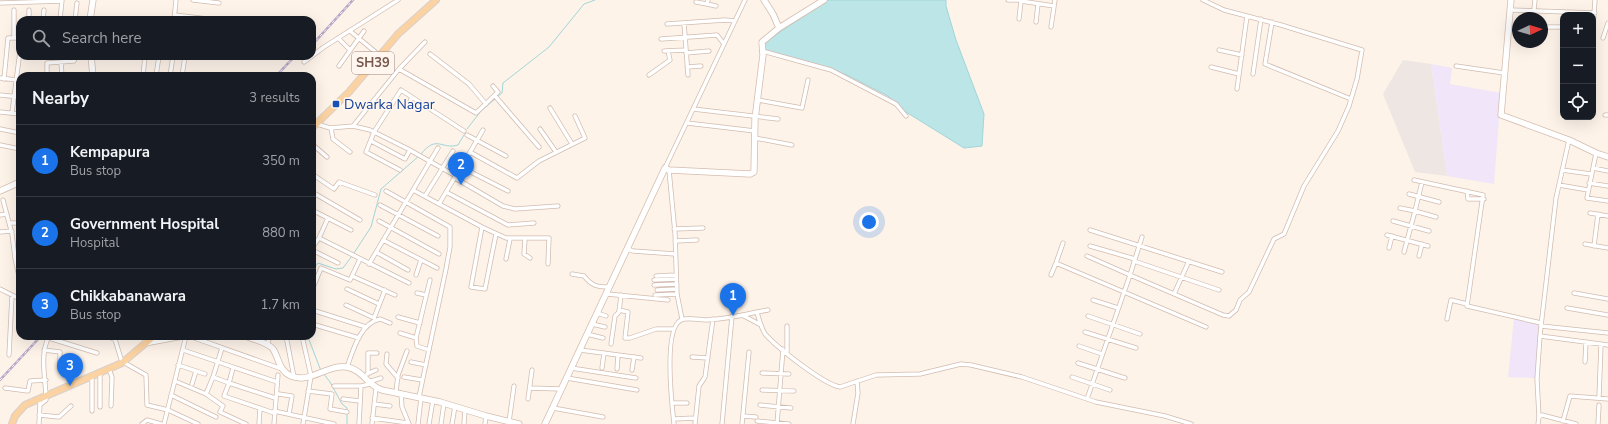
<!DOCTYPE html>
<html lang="en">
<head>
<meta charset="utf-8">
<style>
	:root { --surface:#171b24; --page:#20242c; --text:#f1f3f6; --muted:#9ea1a6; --line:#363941; --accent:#1a73e8 }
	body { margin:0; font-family:"Nunito Sans",sans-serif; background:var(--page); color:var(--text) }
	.controls { position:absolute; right:12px; top:12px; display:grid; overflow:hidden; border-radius:8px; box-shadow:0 4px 16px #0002 }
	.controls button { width:36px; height:36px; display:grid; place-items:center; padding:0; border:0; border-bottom:1px solid var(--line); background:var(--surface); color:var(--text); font:20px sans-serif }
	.compass { position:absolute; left:1512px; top:12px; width:36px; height:36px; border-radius:50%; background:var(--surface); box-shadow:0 4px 16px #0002; rotate:86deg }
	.you { position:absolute; left:869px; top:222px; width:14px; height:14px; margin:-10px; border:3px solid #fff; border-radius:50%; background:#1a73e8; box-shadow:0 0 0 6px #1a73e833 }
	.badge { display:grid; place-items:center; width:26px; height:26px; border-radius:50%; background:var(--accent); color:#fff; font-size:13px; font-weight:700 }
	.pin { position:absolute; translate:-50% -33px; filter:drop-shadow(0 1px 2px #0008) }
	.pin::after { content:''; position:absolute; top:21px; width:14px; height:12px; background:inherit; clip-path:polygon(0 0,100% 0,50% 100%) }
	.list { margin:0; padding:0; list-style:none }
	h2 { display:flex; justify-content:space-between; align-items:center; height:52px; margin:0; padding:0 16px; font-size:17px }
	h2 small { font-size:13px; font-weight:400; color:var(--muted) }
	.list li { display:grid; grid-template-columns:26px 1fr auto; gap:12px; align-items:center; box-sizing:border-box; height:72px; padding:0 16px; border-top:1px solid var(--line) }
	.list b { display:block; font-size:15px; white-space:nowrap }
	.list p { margin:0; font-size:13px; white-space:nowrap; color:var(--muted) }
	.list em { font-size:13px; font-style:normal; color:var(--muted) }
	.icon { flex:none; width:22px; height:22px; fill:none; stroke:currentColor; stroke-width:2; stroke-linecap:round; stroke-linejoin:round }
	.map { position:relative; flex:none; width:1608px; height:424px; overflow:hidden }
	.search { position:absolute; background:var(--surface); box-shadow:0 4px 16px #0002; left:16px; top:16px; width:300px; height:44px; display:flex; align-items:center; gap:10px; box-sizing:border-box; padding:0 14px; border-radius:12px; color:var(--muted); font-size:15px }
	.panel { position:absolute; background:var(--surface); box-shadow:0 4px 16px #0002; left:16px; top:72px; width:300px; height:268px; border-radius:12px }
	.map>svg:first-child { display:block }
	.industrial { fill:#eee6e2 }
	.education { fill:#f0e5f9 }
	.water { fill:#bce5e7; stroke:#a2d5d9 }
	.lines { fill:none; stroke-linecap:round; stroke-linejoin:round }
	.stream { stroke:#a2d5d9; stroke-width:1 }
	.street-casing { stroke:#d2bcb0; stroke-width:5 }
	.secondary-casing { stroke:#d5bcae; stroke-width:7 }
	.primary-casing { stroke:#d9d0cd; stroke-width:8 }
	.street { stroke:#fff; stroke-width:3.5 }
	.secondary { stroke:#fff; stroke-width:5.5 }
	.primary { stroke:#fbd2a1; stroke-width:6 }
	.rail-casing { stroke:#b5a6c8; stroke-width:2.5 }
	.rail { stroke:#fff7ef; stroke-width:1; stroke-dasharray:3; stroke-linecap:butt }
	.transit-dot { fill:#1a4fb4; stroke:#fff7ef; stroke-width:1.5 }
	.labels { text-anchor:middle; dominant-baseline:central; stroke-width:3; stroke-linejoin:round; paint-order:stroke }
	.shield { fill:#fff7ef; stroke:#a0877d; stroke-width:1 }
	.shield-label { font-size:13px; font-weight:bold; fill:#78574c }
	.transit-label { font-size:14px; fill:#164399; stroke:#fff7ef; text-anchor:start }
</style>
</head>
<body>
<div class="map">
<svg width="1608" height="424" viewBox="0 0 1608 424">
	<rect width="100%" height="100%" fill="#fdf3e9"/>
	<path class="industrial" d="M1403,60L1431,64L1447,176L1415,172L1383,94Z"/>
	<path class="education" d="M1431,64L1452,68L1450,84L1501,93L1494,184L1447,176Z
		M1514,318L1539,324L1535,378L1508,377Z"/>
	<path class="water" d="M828,0H946V6L956,40L984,114L982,146L964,148L906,112L888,96L847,75L816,64L768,51L764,48L765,42Z"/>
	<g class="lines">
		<path class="stream" d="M497,97L502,93L503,83L549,47L584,4L595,0
			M467,129L481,111L495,99
			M421,154C437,134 441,150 458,145L464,135
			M354,253L371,227L381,189L419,156
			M312,271L318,263L336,269L343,268L352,256
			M303,337H308L321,371
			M323,373L330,382L342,404L347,408V424"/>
		<g class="street-casing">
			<path id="street" d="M193,0L219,3
				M1008,0H1021
				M696,2L707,4L708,0
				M0,3L62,1
				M707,4L716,6
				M1510,10L1595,13
				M175,15L216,20
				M1533,18L1535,0
				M1019,19L1021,1L1054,6
				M29,20V10
				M43,20L44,10
				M60,20L62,0
				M75,20L77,3
				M174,20L176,0
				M1036,22L1038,4
				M1272,22L1265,64L1351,99
				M684,23L688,75
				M667,24L725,20L735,21
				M1051,27L1055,0
				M1542,27H1563
				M1593,28L1595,0
				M350,31L379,55
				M14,38V10
				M338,38L350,50
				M1603,38L1608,23
				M661,39L717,35L724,44
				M1219,50L1242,55
				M664,51L686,50
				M762,51L831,70L896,104L906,116
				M686,53L709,51
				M430,54L469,84L486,104
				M61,62L62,76
				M304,62L324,47L398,0
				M339,66L364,31
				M1456,66L1504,73
				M687,67L701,66
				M1211,67L1239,74
				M399,69L476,113L498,92L493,86
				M1253,74L1261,19
				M649,75L670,60L668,51
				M47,76V63L74,61L76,56
				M143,76L145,56
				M156,76L159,56
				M170,76L173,56
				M182,76L185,56
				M0,78L17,80
				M4,79L8,38H20
				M1237,89L1247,16
				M0,95L20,97
				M495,96L539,147
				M758,100L802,108L808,80
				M408,106L412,97
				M550,108L572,144
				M693,109L778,119
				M0,112L20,114
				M12,113L20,51
				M1605,115H1608
				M687,123L755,131
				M317,124L330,128L353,126L370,130L408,149L456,176L483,130
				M353,126L399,69L425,42
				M331,128L333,139L350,152
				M0,129L20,133
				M540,129L556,152
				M467,135L506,156
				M755,138L792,145
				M371,141L405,159L410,150
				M312,144L327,157
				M0,145L20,149
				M470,152L517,178L539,161L585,138L575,116
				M1596,153L1587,198L1608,201
				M461,167L508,191
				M665,168L745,0
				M1593,168L1608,171
				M400,170L366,152L374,132L401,90L464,131
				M669,170L675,233L677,294L682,319
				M1562,170L1591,174
				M312,174L334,189L339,182L375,195
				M455,178L503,206L515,209L558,206
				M1414,180L1483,195L1467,306L1541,323
				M1422,182L1415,211L1436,217
				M1589,183L1608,186
				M1559,185L1588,190
				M413,190L482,227
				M386,191L450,227V247L446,269L419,397
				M1467,191L1468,199H1484
				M312,192L360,220
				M446,192L508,225L534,223
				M1409,194L1439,202
				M425,196L453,151
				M3,200L12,234L15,258L20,281
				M439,204L455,177
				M380,205L438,236
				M1400,208L1415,211L1404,252
				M312,210L351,230
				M1590,213L1608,216
				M0,215L7,214
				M328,218L319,238L409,283
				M379,221L439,254
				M1393,221L1429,231
				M10,223H20
				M674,229L703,228
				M1090,230L1222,272
				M0,232L12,231
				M496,234L485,289L471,287L482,227L506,238H549L548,264
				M1387,235L1428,246
				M525,239L524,254L530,258
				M383,240L437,268
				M675,241L697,240
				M1063,243L1056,263L1206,327
				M1585,244L1608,248
				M1090,246L1135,259
				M1594,246L1598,214
				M312,248L319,238
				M1389,248L1392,236
				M627,249L633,251L675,254
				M312,250L338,263
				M376,252L408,270
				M1087,256L1130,275L1142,237
				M1419,256L1422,244
				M506,259L510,239
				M1134,261L1219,290
				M369,264L438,148
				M572,274L584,276C592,286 597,287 609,287
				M416,275L421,260
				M1051,275L1056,263
				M352,276L395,295
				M656,276L676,275
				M654,280L676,279
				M654,285L677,284
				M0,289L20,299
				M347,289L379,304
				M312,290L321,268L350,280L360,259
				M657,290L677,289
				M417,293L426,295
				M1574,293L1608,299
				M607,294L668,300
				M1174,294L1189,261
				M655,295L677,294
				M1093,300L1118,308
				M346,305L374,318L385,290
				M1567,308L1608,315
				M312,310L366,327
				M619,310L628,312L625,338H630L656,329H674
				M757,312L768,310
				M597,313L606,316
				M742,315L761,325
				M1088,316L1140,334
				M398,317L420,323
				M1447,319L1451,300L1467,304
				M312,324L359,338
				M592,324L605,327
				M1541,326L1556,198L1569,140
				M1085,332L1136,348
				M400,333L416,338
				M587,334L603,338
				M106,336L114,339
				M114,336L121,359
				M189,336L282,369
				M286,336L294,377
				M302,336L311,376L303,424
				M1540,336L1541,326L1608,333
				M49,338L97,353
				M611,344L615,316L619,312L621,295
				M267,345L270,336
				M1079,346L1102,354
				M222,348L213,377L229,383L233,368
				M44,350L60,352V363
				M183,350L277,382
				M429,350L417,346L416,338L430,280
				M580,350L641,358
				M787,352V326
				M387,354L386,364L398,378
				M9,355L12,295
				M692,357L708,358
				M123,362L146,375L147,405L168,410L198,424
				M411,362L426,365
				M1585,362L1586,342
				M1078,363L1125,378
				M178,365L205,374
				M347,367C353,351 360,323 380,319L390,323
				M571,368L636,378
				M602,368L604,353
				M109,369L112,377L111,406
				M617,369L618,355
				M632,370L634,357
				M100,373V407
				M762,373L789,374
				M367,374L376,370
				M368,374V353H377
				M92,376V411
				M404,377L422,380
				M1072,377L1110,390
				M567,378L637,390
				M175,381L206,394L213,377
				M368,382L381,378
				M192,384L196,371
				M334,386H361L370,384
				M5,388L28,391L30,381L46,380
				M530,388L561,389
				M762,390L794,391
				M308,391L332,394L330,409L347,412
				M396,392L398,375L407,351
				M401,393L402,407L409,424
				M206,394L223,406L220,412L246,424
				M279,394L292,396L289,414
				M171,395L216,417
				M1599,397L1601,344
				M343,399L360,401
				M528,399L532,370
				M1087,399L1130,275L1223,315L1229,316L1236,310L1240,300L1249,292L1274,239L1284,234L1304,186L1338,131L1349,106L1357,79L1362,50L1281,25L1224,10L1203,0
				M672,403H687
				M374,404L390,406
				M40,405L46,400C46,378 39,356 49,336
				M760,405L791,408
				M553,408L603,417
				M274,411L334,424
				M274,413L224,396L229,383L275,398
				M39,415L59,417L71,406
				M743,416L756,417
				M1539,417L1537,379L1540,336L1608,345
				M372,418L408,423
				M674,419L695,418
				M757,421L789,424
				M1563,421L1570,396L1608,399
				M509,422L514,386
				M39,424L40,403
				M142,424L147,420L161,424
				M164,424L186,336
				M259,424L260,408
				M274,424L278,375
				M359,424L361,386
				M372,424L376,388
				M418,424L421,398
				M429,424L433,400
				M441,424L444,403
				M452,424L455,406
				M464,424L465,410
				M485,424L486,416
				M674,424C672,406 663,329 681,320C688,317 698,320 706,320C723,319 740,316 757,312C759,319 761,329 766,335C778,348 823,384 840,387L876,375L920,374L961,364L971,365L1022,377L1096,402L1165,416L1191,424
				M695,424L699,386L705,377L713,319
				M722,424L732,316
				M742,424L749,352
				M777,424L783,349
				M853,424L858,393L857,381
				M1538,424L1539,417L1542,415L1576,424
				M1598,424L1599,405"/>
		</g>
		<g class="secondary-casing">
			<path id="secondary" d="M764,0L773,14L779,28
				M1511,0L1501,115L1569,140L1596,153L1608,157
				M90,20L93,0
				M91,56L93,76
				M0,191L20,182
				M245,336C252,339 268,342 273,349C279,358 279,371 291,376C310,384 328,364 347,367C363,370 367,385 382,390L440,402L486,416L519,424
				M145,343L182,336
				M545,424L665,168L669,170L750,174L754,172L755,119L763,55L762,42L779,28L824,0"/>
		</g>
		<g class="primary-casing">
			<path id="primary" d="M312,128L349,92L398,34L436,0
				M12,424L15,416L25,405L122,363L154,336"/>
		</g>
		<use href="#street" class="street"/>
		<use href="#secondary" class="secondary"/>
		<use href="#primary" class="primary"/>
		<g class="rail-casing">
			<path id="rail" d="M312,45L353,0
				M276,76L295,56
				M0,380L41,336"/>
		</g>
		<use href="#rail" class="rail"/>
	</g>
	<rect class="transit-dot" x="332" y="100" width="8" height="8" rx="2"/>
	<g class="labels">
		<rect class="shield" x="352" y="52" width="42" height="22" rx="3"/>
		<g class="shield-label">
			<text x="373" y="63">SH39</text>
		</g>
		<g class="transit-label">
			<text x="344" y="104">Dwarka Nagar</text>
		</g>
	</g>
</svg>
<div class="controls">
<button>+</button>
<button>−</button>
<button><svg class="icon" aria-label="locate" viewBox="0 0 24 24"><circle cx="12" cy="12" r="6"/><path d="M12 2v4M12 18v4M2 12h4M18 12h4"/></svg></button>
</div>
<svg class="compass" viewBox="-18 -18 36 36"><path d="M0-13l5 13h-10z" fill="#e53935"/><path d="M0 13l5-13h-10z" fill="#9ea1a6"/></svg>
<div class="you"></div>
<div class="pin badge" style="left:733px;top:316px">1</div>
<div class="pin badge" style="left:461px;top:185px">2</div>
<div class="pin badge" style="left:70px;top:386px">3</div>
<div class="search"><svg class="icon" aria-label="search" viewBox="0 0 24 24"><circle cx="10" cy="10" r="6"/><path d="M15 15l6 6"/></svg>Search here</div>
<section class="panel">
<h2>Nearby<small>3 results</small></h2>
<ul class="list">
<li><span class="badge">1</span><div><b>Kempapura</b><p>Bus stop</p></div><em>350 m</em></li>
<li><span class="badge">2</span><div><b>Government Hospital</b><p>Hospital</p></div><em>880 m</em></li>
<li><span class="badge">3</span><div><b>Chikkabanawara</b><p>Bus stop</p></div><em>1.7 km</em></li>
</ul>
</section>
</div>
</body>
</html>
